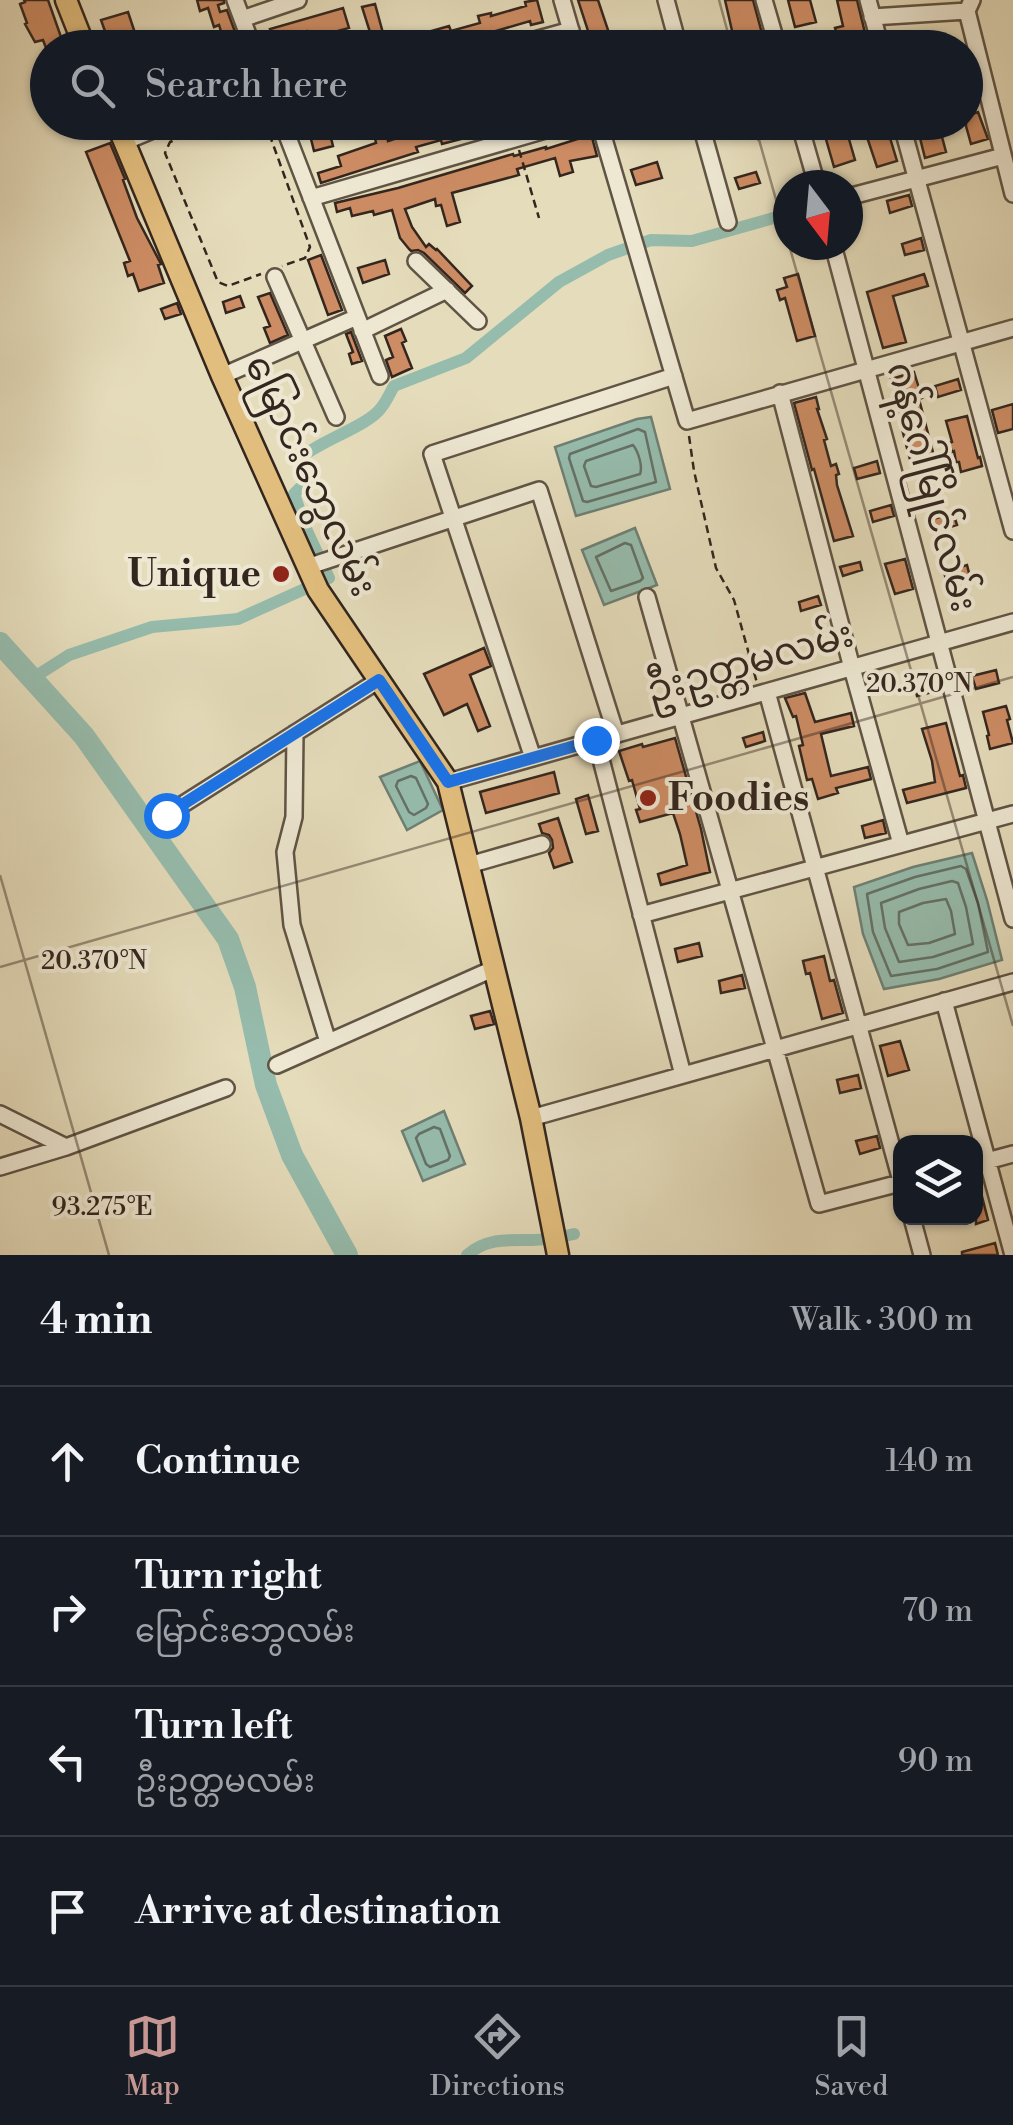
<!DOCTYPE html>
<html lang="en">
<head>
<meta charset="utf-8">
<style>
	:root { --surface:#171b24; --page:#20242c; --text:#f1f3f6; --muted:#9ea1a6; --line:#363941; --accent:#c59692 }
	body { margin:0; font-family:"Libre Bodoni","Noto Sans Myanmar",serif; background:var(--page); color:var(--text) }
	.controls { position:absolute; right:30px; bottom:30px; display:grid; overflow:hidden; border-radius:20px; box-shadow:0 2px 8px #0004 }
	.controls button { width:90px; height:90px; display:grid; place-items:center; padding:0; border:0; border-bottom:2px solid var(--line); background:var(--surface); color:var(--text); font:50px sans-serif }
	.compass { position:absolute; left:773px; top:170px; width:90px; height:90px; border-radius:50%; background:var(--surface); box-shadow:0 2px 8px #0004; rotate:164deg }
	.stop { position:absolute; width:30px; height:30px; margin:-22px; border:8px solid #1a73e8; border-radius:50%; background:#fff }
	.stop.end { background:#1a73e8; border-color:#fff; box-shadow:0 2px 10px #0008 }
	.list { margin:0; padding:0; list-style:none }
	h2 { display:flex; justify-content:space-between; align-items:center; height:130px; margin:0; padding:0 40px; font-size:42px }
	h2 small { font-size:32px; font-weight:400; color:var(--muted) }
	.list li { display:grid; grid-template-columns:65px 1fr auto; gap:30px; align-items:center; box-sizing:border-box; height:150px; padding:0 40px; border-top:2px solid var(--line) }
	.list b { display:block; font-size:38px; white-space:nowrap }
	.list p { margin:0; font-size:32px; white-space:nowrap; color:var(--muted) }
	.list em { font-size:32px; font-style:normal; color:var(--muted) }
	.icon { flex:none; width:55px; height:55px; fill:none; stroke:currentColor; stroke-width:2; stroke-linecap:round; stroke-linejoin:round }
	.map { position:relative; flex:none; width:1013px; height:1255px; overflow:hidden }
	.search { position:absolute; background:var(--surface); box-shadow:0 2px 8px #0004; left:30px; right:30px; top:30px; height:110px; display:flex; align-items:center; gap:25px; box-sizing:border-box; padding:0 35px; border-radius:55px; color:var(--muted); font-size:38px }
	.sheet { height:730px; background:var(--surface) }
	nav { display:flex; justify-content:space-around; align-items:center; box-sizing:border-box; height:140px; border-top:2px solid var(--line); background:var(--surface); font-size:28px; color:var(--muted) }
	nav a { display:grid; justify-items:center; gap:5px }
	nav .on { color:var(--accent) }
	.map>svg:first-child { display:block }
	.water { fill:#96bcad; stroke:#6e8074; stroke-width:2.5 }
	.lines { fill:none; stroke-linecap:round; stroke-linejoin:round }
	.shore { stroke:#647166; stroke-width:2.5 }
	.canal { stroke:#96bcad; stroke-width:12 }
	.river { stroke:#96bcad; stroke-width:22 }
	.building { fill:#cd8c64; stroke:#33261e; stroke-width:2.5 }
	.minor-casing { stroke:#605445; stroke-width:20 }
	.major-casing { stroke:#33261e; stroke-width:25 }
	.path { stroke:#33261e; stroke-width:2.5; stroke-dasharray:8 5; stroke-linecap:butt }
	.minor { stroke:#eee8d3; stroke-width:15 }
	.major { stroke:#e2be7e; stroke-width:20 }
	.route { stroke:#1a73e8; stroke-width:12 }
	.ticks { fill:none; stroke:#33261e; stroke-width:2.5; stroke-opacity:0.45 }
	.poi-dot { fill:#8f2418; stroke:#eee8d3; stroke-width:4 }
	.labels { text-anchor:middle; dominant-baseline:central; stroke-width:8; stroke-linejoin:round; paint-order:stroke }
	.street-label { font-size:38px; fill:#33261e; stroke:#eee8d3 }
	.poi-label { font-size:38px; font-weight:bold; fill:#33261e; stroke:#eee8d3; text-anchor:end }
	.ticks-label { font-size:25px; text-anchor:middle; fill:#33261e; stroke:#eee8d3; stroke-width:8; stroke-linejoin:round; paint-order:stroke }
</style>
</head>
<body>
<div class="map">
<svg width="1013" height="1255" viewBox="0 0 1013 1255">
	<rect width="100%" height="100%" fill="#e5dcbb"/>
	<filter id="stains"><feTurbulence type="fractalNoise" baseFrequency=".002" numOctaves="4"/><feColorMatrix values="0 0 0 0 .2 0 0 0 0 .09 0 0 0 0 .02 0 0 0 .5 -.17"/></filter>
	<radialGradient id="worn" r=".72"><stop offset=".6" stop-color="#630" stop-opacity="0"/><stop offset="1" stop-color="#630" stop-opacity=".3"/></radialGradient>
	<path class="water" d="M651,417L670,489L576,516L555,447L637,419Z
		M635,528L657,585L604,605L582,550Z
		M420,761L443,810L407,830L380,777Z
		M972,853L987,900L1002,960L939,979L884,989L863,934L854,887L913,867Z
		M444,1111L465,1164L423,1181L402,1131Z"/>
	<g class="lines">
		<path class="shore" d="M638,429L645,432L656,482L587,502L583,501L569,458L570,454Z
			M633,445C638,451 643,466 640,474L596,487L591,486L584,466L586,461Z
			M625,543L631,545L643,578L640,581L611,591L596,557Z
			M411,776L416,778L428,804L426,808L414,815L409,812L396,786L398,781Z
			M961,866L966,869L978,903L988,952L937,969L891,976L873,932L867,894L915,877Z
			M952,881L958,883L966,907L973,944L933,957L899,962L885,928L881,903L919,889Z
			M946,899L951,911L955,934L929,943L908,945L899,924V912L923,903Z
			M434,1127L440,1129L450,1156L448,1160L430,1167L426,1164L416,1138L419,1134Z"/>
		<path class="canal" d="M33,678L69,655L152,627L238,619L329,578L307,531L294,494L311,477L303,456C323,440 369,425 381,408C386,402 390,393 394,386L466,358L559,282L608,255L651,240L692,241L788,214
			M467,1255C487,1238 507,1240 532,1240C546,1240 560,1237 574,1234"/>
		<path class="river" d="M0,643L84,736L228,939L245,987L266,1085L292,1155L347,1255"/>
	</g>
	<path class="building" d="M24,0H48L61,37L65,35L69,45L62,48H46L43,40L35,42L25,24L27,23L20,4L25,2Z
		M197,0H224V3L218,5L220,12L227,10L241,48H226L219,25L214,27L208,8L200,11Z
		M537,0L543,22L531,25L530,21L496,31V33L475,39L476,41L448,48H375L362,7L375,4L386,44L449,26L451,31L480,23L478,16L491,13V16L526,6L525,2Z
		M578,0H598L614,48H587V44L592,43Z
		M725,0H753L764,41L736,48Z
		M788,0H810L816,22L795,27Z
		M837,0H857L865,33L839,41L835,28L843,26Z
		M343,8L349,28L309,39L307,31L274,41L270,29Z
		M128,12L140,48H111L101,20Z
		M978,112L988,139L971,144L966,126V116Z
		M71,122H103V124L76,134Z
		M317,122H327L333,146L314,151L310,135L304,137L301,127Z
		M428,122L431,126L443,122H514L515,125L442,144L441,140L416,147L418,152L321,183L318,173L341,166L338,156L376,143L375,138L387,135L388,141L419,131L418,126Z
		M766,122H784L786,130L758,139L754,126Z
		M821,122H844L855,160L834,167Z
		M916,122H938L946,152L925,158Z
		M887,128L897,161L877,167L866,134Z
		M590,130L597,156L570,161L573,172L560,176L555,158L517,169L519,175L452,193L460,222L447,226L441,205L436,206L435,199L405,209L412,227L426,247L429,244L436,250L437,249L472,286L465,293L424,253L418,250L411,251L409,249L400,238L392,210L374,215L373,211L352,216L350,208L337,212L335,203L398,188L513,154L514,156L546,147V149L581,138L580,133Z
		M110,143L125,179L123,180L137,218L161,264L158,265L164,283L139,291L133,274L128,276L124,263L130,261L86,152Z
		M657,162L662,178L636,185L631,170Z
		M756,172L760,183L739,189L735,178Z
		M909,195L912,206L890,213L887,201Z
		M921,238L924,250L905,255L902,244Z
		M321,255L342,310L328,315L308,260Z
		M385,260L389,274L363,283L358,268Z
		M798,274L815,336L797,341L785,298L780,300L777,290L787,287L784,278Z
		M924,274L928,286L893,296L906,342L883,348L867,292Z
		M270,293L288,335L270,343L264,328L270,326L258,297Z
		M240,296L244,307L226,313L223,302Z
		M177,303L181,314L165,319L161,309Z
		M401,329L406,341L402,343L412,368L392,377L386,360L393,357L385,336Z
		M351,332L362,361L352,364L349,354L353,352L346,334Z
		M914,372L922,398L919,399L936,464L913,471L897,410L900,409L891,379Z
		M958,379L961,390L938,397L935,386Z
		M816,397L819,409H817L827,439L824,440L831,466L836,464L839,474L836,475L837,485L853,536L834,541L814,469L812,470L794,403Z
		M1013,404V429L998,433L992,410Z
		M967,416L978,458L980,457L982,466L961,472L959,462H956L954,451L952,452L949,443L952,442L946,421Z
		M877,461L880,473L857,479L854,468Z
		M891,505L894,516L873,522L870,511Z
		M953,513L957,525L934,532L930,520Z
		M905,559L913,589L895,594L885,564Z
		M860,562L862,570L843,576L840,567Z
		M967,565L970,577L947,583L944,572Z
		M818,596L821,605L801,611L799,602Z
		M484,648L491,666L470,675L490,726L478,731L467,704L444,715L424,674Z
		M996,670L999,683L976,689L972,676Z
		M938,680L940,690L917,696L915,687Z
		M805,693L815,722L851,713L854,726L821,734L831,776L868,767L871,779L836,788L838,793L818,799L812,779L807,780L799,746L803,745L796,716L793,717L785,698Z
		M1006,706L1010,719L1007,720L1013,743L990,749L987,736L989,735L983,712Z
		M946,723L960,776L963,775L966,788L907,803L903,790L935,782L932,761L922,729Z
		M763,732L765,741L746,747L743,738Z
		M675,738L701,829L710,872L661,885L658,874L687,865L680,834L673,813L640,822L636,810L640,809L632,780L629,781L619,751L642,744L643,747Z
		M554,772L559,793L486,813L480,792Z
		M588,795L598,831L586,834L576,799Z
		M558,818L572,862L554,868L549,853L553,848L552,840L549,835L542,833L539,824Z
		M883,820L886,833L865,838L862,826Z
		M699,943L702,956L678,962L675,949Z
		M824,956L830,981L834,980L843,1013L822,1019L810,973L806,974L803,961Z
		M742,975L745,988L721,993L719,981Z
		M490,1011L494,1024L475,1029L471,1016Z
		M900,1041L909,1070L888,1076L880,1046Z
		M858,1075L861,1088L840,1093L837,1080Z
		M877,1136L880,1148L860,1154L856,1141Z
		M976,1185H979L988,1220L976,1224Z
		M995,1243L998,1255H962V1252Z"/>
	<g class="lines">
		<g class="minor-casing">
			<path id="minor" d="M235,0L253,48
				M562,0L576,48
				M666,0L679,48
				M764,0L778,48
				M868,0L881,48
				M972,0L967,11L1013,194
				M872,17L967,11
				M242,19L298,0
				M506,48L571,30
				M282,122L380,376
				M599,122L687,421L1013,328
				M700,122L728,222
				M799,122L817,185
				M901,122L1013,531
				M124,142L172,122
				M848,197L1003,156
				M311,198L573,122
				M833,245L1013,919
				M416,261L478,321
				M275,277L336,417
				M362,331L447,290
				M222,376L357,317
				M780,393L852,668L901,844
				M307,567L539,490L616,734
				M647,597L819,1204L900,1183
				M767,692L900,1177
				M295,733L294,817L285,852L292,925L328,1042
				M596,740L683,1075
				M533,758L432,454L674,376
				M448,782L1013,622
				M166,815L379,680
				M469,865L542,844
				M641,915L1013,814
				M944,1001L1013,1255
				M277,1065L495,968
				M0,1114L66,1147
				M531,1118L1013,982
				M976,1164L1013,1154
				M0,1167L66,1147L226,1088
				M912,1218L922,1255"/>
		</g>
		<g class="major-casing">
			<path id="major" d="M66,0L85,48
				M116,122L222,376L318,590L448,782L531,1118L558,1255"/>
		</g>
		<path class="path" d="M221,122L170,142L165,153L218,282L228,286L261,274
			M265,122L310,247L305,258L282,266
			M519,150L539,218
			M689,436L694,471L716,568L734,600L757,683"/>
		<use href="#minor" class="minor"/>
		<use href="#major" class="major"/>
	</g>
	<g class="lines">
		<path class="route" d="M166,815L379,680L448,782L596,740"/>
	</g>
	<path class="ticks" d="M719,0L732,48M754,122L788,242M789,245L1013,1026M0,875L109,1255M0,967L1013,677"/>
	<g class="poi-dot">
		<circle cx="281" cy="574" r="10"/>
		<circle cx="648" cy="798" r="10"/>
	</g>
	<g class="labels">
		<g class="street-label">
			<text transform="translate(310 476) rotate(65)">မြောင်းဘွေလမ်း</text>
			<text transform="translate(931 487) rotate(75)">ဂန့်ဂေါ်မြိုင်လမ်း</text>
			<text transform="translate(750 663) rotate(-16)">ဦးဥတ္တမလမ်း</text>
		</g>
		<g class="poi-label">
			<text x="261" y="574">Unique</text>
			<text x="668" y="798" text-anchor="start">Foodies</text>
		</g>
	</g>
	<g class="ticks-label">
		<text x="919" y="692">20.370°N</text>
		<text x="94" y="969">20.370°N</text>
		<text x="102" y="1215">93.275°E</text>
	</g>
	<rect width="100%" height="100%" filter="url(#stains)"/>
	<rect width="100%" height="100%" fill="url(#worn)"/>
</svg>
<div class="controls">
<button><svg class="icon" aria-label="layers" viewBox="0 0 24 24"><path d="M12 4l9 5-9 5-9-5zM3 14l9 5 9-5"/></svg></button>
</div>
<svg class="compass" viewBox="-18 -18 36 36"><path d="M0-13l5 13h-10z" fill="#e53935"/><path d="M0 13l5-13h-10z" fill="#9ea1a6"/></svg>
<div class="stop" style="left:166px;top:815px"></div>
<div class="stop end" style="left:596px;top:740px"></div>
<div class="search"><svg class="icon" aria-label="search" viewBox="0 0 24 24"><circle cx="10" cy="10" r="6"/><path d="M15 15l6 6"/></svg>Search here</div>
</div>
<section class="sheet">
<h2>4 min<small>Walk · 300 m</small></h2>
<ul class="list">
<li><svg class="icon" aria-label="ahead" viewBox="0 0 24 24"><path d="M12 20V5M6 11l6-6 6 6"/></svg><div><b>Continue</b></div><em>140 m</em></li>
<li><svg class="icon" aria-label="right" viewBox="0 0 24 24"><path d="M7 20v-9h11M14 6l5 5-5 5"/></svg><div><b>Turn right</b><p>မြောင်းဘွေလမ်း</p></div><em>70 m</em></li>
<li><svg class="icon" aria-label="left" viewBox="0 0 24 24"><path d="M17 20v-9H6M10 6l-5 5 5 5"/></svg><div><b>Turn left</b><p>ဦးဥတ္တမလမ်း</p></div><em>90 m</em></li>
<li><svg class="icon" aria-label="arrive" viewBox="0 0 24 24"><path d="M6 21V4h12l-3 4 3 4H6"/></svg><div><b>Arrive at destination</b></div></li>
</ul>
</section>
<nav>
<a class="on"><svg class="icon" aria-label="map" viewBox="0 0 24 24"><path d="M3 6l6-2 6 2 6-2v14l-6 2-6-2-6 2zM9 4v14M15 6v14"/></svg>Map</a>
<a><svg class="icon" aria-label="directions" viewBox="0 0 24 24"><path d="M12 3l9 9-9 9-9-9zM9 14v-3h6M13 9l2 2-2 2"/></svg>Directions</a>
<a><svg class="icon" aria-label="saved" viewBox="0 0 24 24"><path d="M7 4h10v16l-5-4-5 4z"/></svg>Saved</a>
</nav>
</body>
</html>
